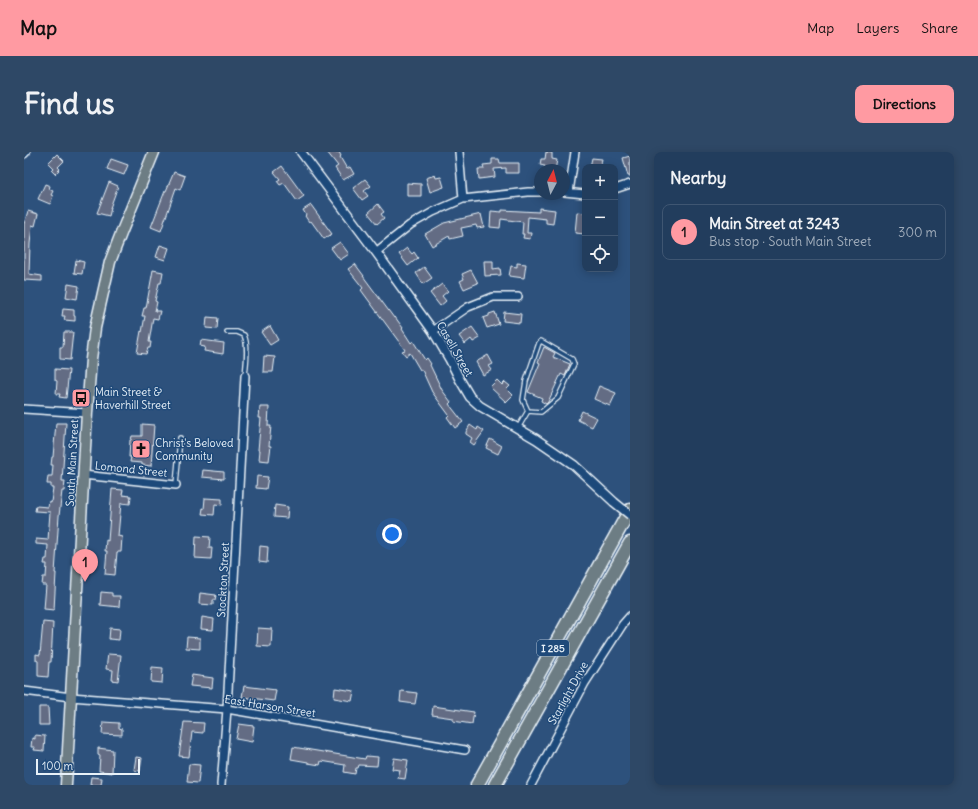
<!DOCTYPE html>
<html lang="en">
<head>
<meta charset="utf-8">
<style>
	:root { --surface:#223d5d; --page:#2e4866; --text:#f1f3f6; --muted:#a2aebc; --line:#3f5672; --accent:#ff9aa2 }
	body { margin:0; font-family:Delius,sans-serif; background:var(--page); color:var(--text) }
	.controls { position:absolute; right:12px; top:12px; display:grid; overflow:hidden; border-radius:8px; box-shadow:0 2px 10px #0003 }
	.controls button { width:36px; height:36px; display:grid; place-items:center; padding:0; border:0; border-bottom:1px solid var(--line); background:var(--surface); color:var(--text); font:20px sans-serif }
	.compass { position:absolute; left:510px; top:12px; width:36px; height:36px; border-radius:50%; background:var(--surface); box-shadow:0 2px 10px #0003; rotate:7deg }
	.scale { position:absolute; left:12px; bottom:10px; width:104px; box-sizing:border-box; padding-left:4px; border:2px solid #e8f1f8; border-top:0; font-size:11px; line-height:14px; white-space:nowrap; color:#e8f1f8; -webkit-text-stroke:3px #1f4a7a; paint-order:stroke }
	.you { position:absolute; left:368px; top:382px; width:14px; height:14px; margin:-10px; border:3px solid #fff; border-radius:50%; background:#1a73e8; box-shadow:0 0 0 6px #1a73e833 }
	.badge { display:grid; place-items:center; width:26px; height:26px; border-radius:50%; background:var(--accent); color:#111; font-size:13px; font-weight:700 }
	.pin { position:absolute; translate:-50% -33px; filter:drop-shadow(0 1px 2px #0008) }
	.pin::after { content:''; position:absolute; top:21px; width:14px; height:12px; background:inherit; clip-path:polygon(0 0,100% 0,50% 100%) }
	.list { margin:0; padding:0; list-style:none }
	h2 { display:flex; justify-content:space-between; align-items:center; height:52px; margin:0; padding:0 16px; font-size:17px }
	h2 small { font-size:13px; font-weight:400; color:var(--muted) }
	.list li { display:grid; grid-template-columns:26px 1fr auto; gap:12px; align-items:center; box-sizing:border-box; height:56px; margin:0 8px 8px; padding:0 8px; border:1px solid var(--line); border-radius:8px }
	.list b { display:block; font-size:15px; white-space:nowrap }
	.list p { margin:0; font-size:13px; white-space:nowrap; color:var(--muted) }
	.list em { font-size:13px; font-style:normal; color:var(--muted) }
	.icon { flex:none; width:22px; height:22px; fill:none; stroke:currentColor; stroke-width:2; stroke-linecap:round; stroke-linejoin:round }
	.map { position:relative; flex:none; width:606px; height:633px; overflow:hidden; border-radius:8px }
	header { display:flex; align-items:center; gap:24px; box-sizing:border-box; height:56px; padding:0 20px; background:var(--accent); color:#111 }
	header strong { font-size:19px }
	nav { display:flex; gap:22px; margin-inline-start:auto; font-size:14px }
	.intro { display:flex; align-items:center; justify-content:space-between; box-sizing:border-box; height:96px; padding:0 24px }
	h1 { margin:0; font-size:28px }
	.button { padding:10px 18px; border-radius:8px; background:var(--accent); color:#111; font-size:14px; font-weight:700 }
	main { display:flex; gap:24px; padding:0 24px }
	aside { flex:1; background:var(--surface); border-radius:8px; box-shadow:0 2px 10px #0003 }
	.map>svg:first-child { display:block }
	.building { fill:#636c84; stroke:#e8f1f8 }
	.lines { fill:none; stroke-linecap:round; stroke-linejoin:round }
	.service-casing { stroke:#e8f1f8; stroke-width:6 }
	.minor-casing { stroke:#e8f1f8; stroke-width:10 }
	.tertiary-casing { stroke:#e8f1f8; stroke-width:11 }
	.primary-casing { stroke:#e8f1f8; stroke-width:13 }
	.motorway-casing { stroke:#e8f1f8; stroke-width:15 }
	.service { stroke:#1f4a7a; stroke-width:3.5 }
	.minor { stroke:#1f4a7a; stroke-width:7 }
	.tertiary { stroke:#1f4a7a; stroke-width:8 }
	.primary { stroke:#6d7d84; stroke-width:10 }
	.motorway { stroke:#6d7d84; stroke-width:12 }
	.tertiary-bridge-casing { stroke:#e8f1f8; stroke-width:11; stroke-linecap:butt }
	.tertiary-bridge { stroke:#1f4a7a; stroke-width:8 }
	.labels { text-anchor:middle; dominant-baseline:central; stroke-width:3; stroke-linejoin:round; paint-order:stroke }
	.shield { fill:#1f4a7a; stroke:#acbfd2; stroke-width:1 }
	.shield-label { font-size:10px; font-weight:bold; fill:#e8f1f8 }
	.street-label { font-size:11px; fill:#e8f1f8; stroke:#1f4a7a }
	.poi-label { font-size:11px; fill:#e8f1f8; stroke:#1f4a7a; text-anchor:start }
</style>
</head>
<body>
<header>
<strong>Map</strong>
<nav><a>Map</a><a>Layers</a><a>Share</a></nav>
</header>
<div class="intro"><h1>Find us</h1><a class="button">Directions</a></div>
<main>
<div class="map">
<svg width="606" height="633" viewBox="0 0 606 633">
	<rect width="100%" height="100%" fill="#2d517c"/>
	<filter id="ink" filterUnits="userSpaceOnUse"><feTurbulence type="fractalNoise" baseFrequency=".025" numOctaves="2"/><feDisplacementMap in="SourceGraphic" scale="8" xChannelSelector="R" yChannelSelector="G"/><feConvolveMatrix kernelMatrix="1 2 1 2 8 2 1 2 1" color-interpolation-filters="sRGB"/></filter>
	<g filter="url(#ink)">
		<path class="building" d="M303,0H315L317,4L316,5L323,17L326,15L330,22L319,28L311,16L314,14Z
			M522,0L528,1V7L533,8L531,18H520L521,14L516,13L517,7H521Z
			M33,2L40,9L34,15L36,17L31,22L27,18L29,16L24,11Z
			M606,4V24H604L599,6Z
			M568,6L578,7L576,15H566Z
			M87,7L104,13L100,23L83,17Z
			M468,7H475L476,11H495V21H482V16L470,17L471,25L455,27L454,17H460L459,13L468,12Z
			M258,14L280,44L273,49L260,31L256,33L253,29L256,27L250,20Z
			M150,20L161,24L156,38L152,36L137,79L127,75L141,39H142Z
			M411,23L412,26L417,25L420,35L406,40L402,26Z
			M341,27L347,34L340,39L344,44L338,48L329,36Z
			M85,30L94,34L86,56H87L85,64L73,61Z
			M383,31L397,32V44H383Z
			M21,32L26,34L25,37L29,39L27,43L29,44L26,52L14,47Z
			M354,52L360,60L357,62L360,66L353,72L344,61Z
			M287,53L308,82L300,87L287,69L285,70L281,64L282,63L279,58Z
			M515,56L531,58L529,72L522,71V67L504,65L503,81H507L506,87L499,86L500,82H498L499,70L477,67L476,76L466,75L467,59L478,60V58L515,60Z
			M4,59L14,62L11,74L8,73L6,92L5,122L18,124V129L0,128V72Z
			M553,60L561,61V82L551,81Z
			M457,62L460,75L453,76L452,73L437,76L439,84L426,87L425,84L408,94L401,82L420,71Z
			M316,90L325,102L316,108L307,96Z
			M136,93L145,96L141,108L132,105Z
			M383,96L388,102L390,100L394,106L384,114L375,102Z
			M52,108L60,110L58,122L50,121Z
			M460,109H469V117L476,116L477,123L461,124Z
			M493,111L502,112L500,126L485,124L487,114L493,115Z
			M331,112L340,124H339L370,166L371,165L379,176L378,177L387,191L389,189L401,208L403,206L407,212L406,213L418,238L427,250L425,252L439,270L431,276L423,265L425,263L408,240L398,218H396L386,201L382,204L378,199L381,198L337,138L339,136L324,117Z
			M400,115L408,126L399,132L392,121Z
			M129,118L139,120L137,131H135L131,149L133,150L131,159H136L134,167L129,166L125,190H127L126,196H124L122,202L113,201L117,179L118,180L121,164H118L120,156H122Z
			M447,118L454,131L440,137L436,129L440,127L438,122Z
			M44,132L55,134L53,147L42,145Z
			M418,132L424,139L418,144L422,149L416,154L406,141Z
			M39,157L50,158V164H51V169L40,168L41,164H38Z
			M471,160L475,172L463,176L459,166L465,164V162Z
			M480,160L497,162L496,171L479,169Z
			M183,165L194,166L193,177L182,176Z
			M246,174L254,188L246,193L237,180Z
			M448,175L456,186L449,190L447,187L441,192L435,184Z
			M40,180H49L46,208L36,207V195H39Z
			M177,188L200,191L199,202L180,199L181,195L176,194Z
			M520,195L531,201L529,205L546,212L541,224L537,222L524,250L522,252L517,249L518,246L504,240L516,211L514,210Z
			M464,203L469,212L465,214L468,218L459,223L452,210Z
			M240,204L251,205L249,220H239Z
			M31,217L45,218L42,246L35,245L36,242H32L33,229L31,228Z
			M473,228L478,233L481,230L486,234L483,237L489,243L482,250L466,235Z
			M575,234L592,241L586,254L570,247Z
			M236,255H245L244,274H247L245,294H247L245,309L235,308L236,298H234L237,266H235Z
			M558,259L573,266L568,275L554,268Z
			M32,271H42L38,329H41L40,339H38L35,364L31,421H32L30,458L20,457L22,433H18L19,425H22L23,412H20L21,407H23L24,393L12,392V387L24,388L26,360L11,359L12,354L24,355L25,349L27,350L29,336H27V332H23L24,324H28L29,313H27L28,305H29Z
			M118,272L130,273L127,314L118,313V311L106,310L107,305H105L106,288H107L108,284H118Z
			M446,273L453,278L454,275L460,279L450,293L446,290L448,286L442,282V280Z
			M466,287L478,294L474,302L462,296Z
			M179,318L200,320V327L178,325Z
			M233,324L244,325L242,337L232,336Z
			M88,337L99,338L98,343L107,344L106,352L97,351L94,384L98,385L97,400H93L91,423L81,422L83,399H81L82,388L84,389Z
			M181,346L198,347V353L191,352L190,363L178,362L179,356L180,357Z
			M251,353L264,355L263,366L250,365Z
			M172,384L186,385L185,396H188L187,407L171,406Z
			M236,394L244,395L243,411L235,410Z
			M77,440L88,441V444H96L95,455L76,453Z
			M176,441L192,443L191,448H189V453L175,452Z
			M178,465L190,467L189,478L177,477Z
			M19,470L29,471L27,510H25L24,525L14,524V509L12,508V502L16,503Z
			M86,476L96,477L95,488L85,487Z
			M234,476L248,477L247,495L233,494Z
			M163,485L176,486V497L162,496Z
			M84,502L97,503L94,529L88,528L89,518L82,517Z
			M128,515L139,516L138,531L127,530Z
			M168,523L189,526L188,536L166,534Z
			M220,534L252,538L250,549L218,545Z
			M311,536L330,539L328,549L310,546Z
			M377,539L393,541L391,552L376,550Z
			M409,554L450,560L448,572L429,569V566L408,563Z
			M15,555H24L25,573H15Z
			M79,570L95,571V576L98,577V583L78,582Z
			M160,570L180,571L179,581L168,580L165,605L155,604Z
			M215,572L230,574L228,590L212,587Z
			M11,583L21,584L20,599L10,598L11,595H7L8,586L11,587Z
			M269,595L341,607L342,604L354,605L353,614L335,613L334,616H332L331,622L320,620L321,613L297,609L296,613L284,611V610L267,607Z
			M74,596L89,598L88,621L75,619L76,604L74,603Z
			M112,605L118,606L116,619L110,618Z
			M370,606L384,608L381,627L374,626L376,618L368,617Z
			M165,612L176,613L174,631L163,630Z
			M67,625L78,626L77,633H66Z"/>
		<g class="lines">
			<g class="service-casing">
				<path id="service" d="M203,180H213L220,183C225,194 222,212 221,224
					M494,276L504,259L499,248L502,229L515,191L517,189L548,207L550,212L534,246L517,260L504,259
					M152,333L156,286"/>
			</g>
			<g class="minor-casing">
				<path id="minor" d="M435,0L439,47
					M0,2L2,0
					M591,37L606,32
					M540,40L561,42
					M545,40L551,0
					M352,100L386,73L409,60L439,47L504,40H516
					M409,179L444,155L469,145H494
					M0,257L63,261
					M59,323L152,333
					M0,539L47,545L203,557L441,598
					M197,633L203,557L221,224
					M507,633L561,531L599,472L606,464"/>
			</g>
			<g class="tertiary-casing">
				<path id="tertiary" d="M277,0L352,100L409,179L426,208L436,228L446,245L456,254L512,287L550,313L590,350"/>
			</g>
			<g class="primary-casing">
				<path id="primary" d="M42,633L63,261L67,207L71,176L86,110L98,79L130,0"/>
			</g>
			<g class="motorway-casing">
				<path id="motorway" d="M453,633L606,358
					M471,633L606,391"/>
			</g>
			<use href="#service" class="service"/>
			<use href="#minor" class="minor"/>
			<use href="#tertiary" class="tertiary"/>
			<use href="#primary" class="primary"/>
			<use href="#motorway" class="motorway"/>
			<g class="tertiary-bridge-casing">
				<path id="tertiary-bridge" d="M590,350L606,363"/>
			</g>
			<use href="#tertiary-bridge" class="tertiary-bridge"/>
		</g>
	</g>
	<defs>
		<g id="bus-square" transform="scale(1)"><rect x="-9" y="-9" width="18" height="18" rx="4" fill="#ff9aa2" stroke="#1f4a7a"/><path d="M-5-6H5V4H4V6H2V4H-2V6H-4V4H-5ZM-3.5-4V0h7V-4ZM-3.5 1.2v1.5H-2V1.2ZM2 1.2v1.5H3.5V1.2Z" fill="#111"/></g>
		<g id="church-square" transform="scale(1)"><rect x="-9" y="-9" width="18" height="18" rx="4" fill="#ff9aa2" stroke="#1f4a7a"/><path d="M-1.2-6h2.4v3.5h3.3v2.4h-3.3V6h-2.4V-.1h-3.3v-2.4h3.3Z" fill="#111"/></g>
	</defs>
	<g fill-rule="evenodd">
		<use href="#bus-square" x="57" y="246"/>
		<use href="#church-square" x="117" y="297"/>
	</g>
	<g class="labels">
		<rect class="shield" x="513" y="488" width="32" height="16" rx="3"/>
		<g class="shield-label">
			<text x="529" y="496">I 285</text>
		</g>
		<g class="street-label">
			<text transform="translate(431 197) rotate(60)">Casell Street</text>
			<text transform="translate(48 311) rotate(-87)">South Main Street</text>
			<text transform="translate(107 317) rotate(6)">Lomond Street</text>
			<text transform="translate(199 428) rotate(-87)">Stockton Street</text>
			<text transform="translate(544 541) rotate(-61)">Starlight Drive</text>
			<text transform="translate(246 554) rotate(9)">East Harson Street</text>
		</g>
		<g class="poi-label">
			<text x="71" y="240">Main Street &amp;<tspan x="71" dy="13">Haverhill Street</tspan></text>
			<text x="131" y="291">Christ's Beloved<tspan x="131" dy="13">Community</tspan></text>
		</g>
	</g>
</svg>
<div class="controls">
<button>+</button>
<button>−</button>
<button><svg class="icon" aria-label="locate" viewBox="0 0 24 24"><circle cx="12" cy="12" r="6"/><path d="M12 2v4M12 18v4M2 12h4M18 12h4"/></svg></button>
</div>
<svg class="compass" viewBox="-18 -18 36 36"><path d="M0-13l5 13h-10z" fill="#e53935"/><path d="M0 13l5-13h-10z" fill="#a2aebc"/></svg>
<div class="scale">100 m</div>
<div class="you"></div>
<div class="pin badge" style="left:61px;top:430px">1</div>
</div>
<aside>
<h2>Nearby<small></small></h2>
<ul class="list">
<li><span class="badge">1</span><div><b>Main Street at 3243</b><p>Bus stop · South Main Street</p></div><em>300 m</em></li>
</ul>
</aside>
</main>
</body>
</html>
